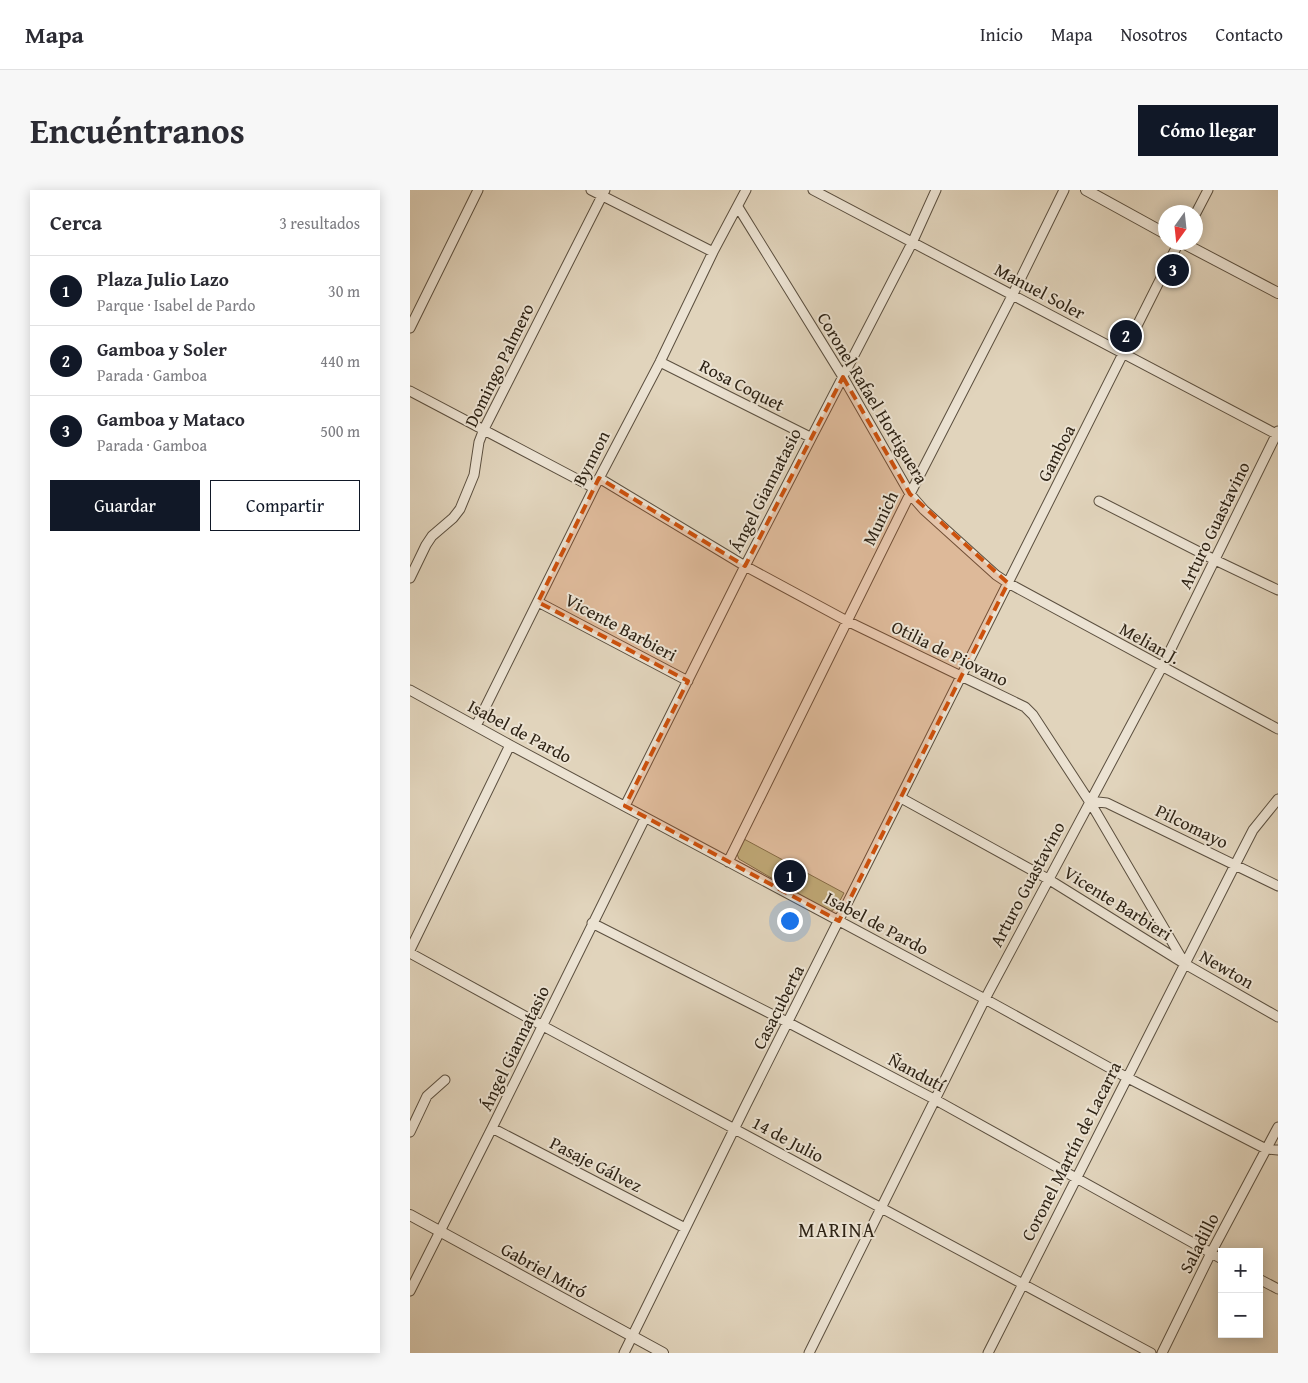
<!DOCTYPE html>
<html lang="es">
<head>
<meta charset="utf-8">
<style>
	:root { --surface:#fff; --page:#f7f7f7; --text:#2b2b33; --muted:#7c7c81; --line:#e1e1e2; --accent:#111827 }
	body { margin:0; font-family:"Gentium Book Plus",serif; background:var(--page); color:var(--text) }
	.controls { position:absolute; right:15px; bottom:15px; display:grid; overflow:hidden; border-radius:0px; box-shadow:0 2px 12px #0003 }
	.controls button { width:45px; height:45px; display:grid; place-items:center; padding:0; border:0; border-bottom:1px solid var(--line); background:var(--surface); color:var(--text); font:25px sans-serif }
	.compass { position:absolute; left:748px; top:15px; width:45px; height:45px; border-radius:50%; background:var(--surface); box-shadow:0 2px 12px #0003; rotate:195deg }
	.you { position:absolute; left:379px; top:730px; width:18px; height:18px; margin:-12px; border:4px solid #fff; border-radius:50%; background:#1a73e8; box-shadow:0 0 0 8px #1a73e833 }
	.badge { display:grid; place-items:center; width:32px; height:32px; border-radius:50%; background:var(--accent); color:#fff; font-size:16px; font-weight:700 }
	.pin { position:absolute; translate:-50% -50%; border:2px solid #fff; box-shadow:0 1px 5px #0006 }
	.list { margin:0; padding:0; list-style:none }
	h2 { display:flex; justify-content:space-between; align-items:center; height:65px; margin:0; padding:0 20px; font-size:21px }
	h2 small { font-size:16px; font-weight:400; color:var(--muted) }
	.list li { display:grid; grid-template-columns:32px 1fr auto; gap:15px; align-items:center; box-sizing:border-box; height:70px; padding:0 20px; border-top:1px solid var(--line) }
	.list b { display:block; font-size:19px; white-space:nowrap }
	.list p { margin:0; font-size:16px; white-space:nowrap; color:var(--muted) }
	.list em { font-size:16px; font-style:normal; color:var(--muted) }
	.actions { display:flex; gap:10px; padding:15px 20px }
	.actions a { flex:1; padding:11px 0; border:1px solid var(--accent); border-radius:0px; text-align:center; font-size:18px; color:var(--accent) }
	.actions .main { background:var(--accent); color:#fff }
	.map { position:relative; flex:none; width:868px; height:1163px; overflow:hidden; border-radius:0px }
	header { display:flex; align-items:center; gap:30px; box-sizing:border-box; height:70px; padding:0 25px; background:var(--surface); border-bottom:1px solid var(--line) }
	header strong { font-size:24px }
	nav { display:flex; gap:28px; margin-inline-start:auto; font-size:18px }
	.intro { display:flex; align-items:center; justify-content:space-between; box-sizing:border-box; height:120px; padding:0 30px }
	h1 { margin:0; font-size:35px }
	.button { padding:12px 22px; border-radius:0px; background:var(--accent); color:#fff; font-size:18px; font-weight:700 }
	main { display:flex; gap:30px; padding:0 30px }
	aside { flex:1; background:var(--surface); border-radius:0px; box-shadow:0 2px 12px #0003 }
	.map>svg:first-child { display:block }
	.green { fill:#b9bb8c; stroke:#746f50 }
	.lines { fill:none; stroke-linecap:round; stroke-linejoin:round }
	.minor-casing { stroke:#5b4f3f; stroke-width:11 }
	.tertiary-casing { stroke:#5b4f3f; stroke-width:12 }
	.minor { stroke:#ece3d3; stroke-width:9 }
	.tertiary { stroke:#ece3d3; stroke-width:10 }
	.marked { fill:#cc510d; fill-opacity:0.2; stroke:#cc510d; stroke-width:4; stroke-dasharray:10 6; stroke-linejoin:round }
	.labels { text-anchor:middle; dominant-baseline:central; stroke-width:4; stroke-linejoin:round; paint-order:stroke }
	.street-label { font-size:18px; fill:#2e2315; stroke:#ece3d3 }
	.quarter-label { font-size:20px; letter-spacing:1px; fill:#2e2315; stroke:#ece3d3 }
</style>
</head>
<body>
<header>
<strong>Mapa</strong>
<nav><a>Inicio</a><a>Mapa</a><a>Nosotros</a><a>Contacto</a></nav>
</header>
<div class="intro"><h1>Encuéntranos</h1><a class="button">Cómo llegar</a></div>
<main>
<aside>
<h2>Cerca<small>3 resultados</small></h2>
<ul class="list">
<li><span class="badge">1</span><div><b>Plaza Julio Lazo</b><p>Parque · Isabel de Pardo</p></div><em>30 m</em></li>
<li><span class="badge">2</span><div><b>Gamboa y Soler</b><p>Parada · Gamboa</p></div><em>440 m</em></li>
<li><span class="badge">3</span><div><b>Gamboa y Mataco</b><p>Parada · Gamboa</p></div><em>500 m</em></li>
</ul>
<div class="actions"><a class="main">Guardar</a><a>Compartir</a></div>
</aside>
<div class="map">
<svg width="868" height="1163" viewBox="0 0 868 1163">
	<rect width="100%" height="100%" fill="#e1d4bc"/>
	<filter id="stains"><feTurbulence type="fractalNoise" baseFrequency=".004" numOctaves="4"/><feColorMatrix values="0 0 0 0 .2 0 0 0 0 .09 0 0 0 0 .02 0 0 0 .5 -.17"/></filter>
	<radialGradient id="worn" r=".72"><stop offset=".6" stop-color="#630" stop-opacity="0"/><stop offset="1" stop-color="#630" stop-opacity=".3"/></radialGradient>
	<path class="green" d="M334,649L434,703L426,718L420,722L416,720L329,669L327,664Z"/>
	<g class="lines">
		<g class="minor-casing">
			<path id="minor" d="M181,0L303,62
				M403,0L868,245
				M328,17L433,187L500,304L514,320L586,385L598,393L868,539
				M786,23L798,0
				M0,138L68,0
				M250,172L400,247
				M0,201L184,298
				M189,288L335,376L437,431L615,517L623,525L683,617L775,774
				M689,311L805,370L868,400
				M0,388L16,355L22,346L43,328L50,319L64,285L69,252L74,239L195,0
				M128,412L278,491
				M0,500L100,555L575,809L716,887L856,959L868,960
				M66,536L184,298L250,172L303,62L336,0
				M491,608L638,689L775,774L868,827
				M679,611L697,613L868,696
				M215,616L335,376L502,53L526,0
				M318,672L500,304L603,104L654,0
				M182,733L379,833L524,909L812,1069
				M0,760L100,555
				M0,763L133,836L741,1163
				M82,938L275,1038
				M0,942L17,906L35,890
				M849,1089L868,1099
				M0,1101L82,938L235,628
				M214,1163L336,915L769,52
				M399,1163L575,809L752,477L868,241
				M578,1163C660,1000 743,838 825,675L843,640L868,609
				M752,1163L801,1063L868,937"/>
		</g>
		<g class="tertiary-casing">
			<path id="tertiary" d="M676,0L756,44
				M771,52L868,103
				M0,1025L253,1163"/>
		</g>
		<use href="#minor" class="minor"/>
		<use href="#tertiary" class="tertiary"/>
	</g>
	<path class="marked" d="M433,187L500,304L598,393L429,731L215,616L278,491L128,412L189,288L335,376Z"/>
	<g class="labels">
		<g class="street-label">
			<text transform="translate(630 101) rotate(28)">Manuel Soler</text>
			<text transform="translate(89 175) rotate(-64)">Domingo Palmero</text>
			<text transform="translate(332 195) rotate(27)">Rosa Coquet</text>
			<text transform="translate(463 208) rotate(59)">Coronel Rafael Hortiguera</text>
			<text transform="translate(646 263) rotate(-63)">Gamboa</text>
			<text transform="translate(181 268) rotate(-63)">Bynnon</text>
			<text transform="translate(355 300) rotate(-63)">Ángel Giannatasio</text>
			<text transform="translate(470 328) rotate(-64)">Munich</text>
			<text transform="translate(804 335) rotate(-64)">Arturo Guastavino</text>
			<text transform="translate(211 437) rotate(28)">Vicente Barbieri</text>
			<text transform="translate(740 453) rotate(29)">Melian J.</text>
			<text transform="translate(540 463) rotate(26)">Otilia de Piovano</text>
			<text transform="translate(110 541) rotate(28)">Isabel de Pardo</text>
			<text transform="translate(782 636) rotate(26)">Pilcomayo</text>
			<text transform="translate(617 694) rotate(-62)">Arturo Guastavino</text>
			<text transform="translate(708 713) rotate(32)">Vicente Barbieri</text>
			<text transform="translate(467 733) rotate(28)">Isabel de Pardo</text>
			<text transform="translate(817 779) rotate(30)">Newton</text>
			<text transform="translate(368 817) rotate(-63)">Casacuberta</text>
			<text transform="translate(104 858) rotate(-64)">Ángel Giannatasio</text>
			<text transform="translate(507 882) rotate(28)">Ñandutí</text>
			<text transform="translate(378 949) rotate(28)">14 de Julio</text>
			<text transform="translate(661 961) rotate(-63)">Coronel Martín de Lacarra</text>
			<text transform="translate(186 974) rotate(27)">Pasaje Gálvez</text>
			<text transform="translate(789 1053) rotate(-63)">Saladillo</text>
			<text transform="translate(134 1080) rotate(29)">Gabriel Miró</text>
		</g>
		<g class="quarter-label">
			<text x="427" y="1039">MARINA</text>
		</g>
	</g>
	<rect width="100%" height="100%" filter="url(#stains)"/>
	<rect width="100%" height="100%" fill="url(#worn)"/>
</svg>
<div class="controls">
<button>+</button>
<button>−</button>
</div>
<svg class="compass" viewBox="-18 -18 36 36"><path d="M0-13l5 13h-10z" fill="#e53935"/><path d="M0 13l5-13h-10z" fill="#7c7c81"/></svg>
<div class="you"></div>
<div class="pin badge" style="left:380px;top:686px">1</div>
<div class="pin badge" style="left:716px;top:146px">2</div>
<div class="pin badge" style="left:763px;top:80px">3</div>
</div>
</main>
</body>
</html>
